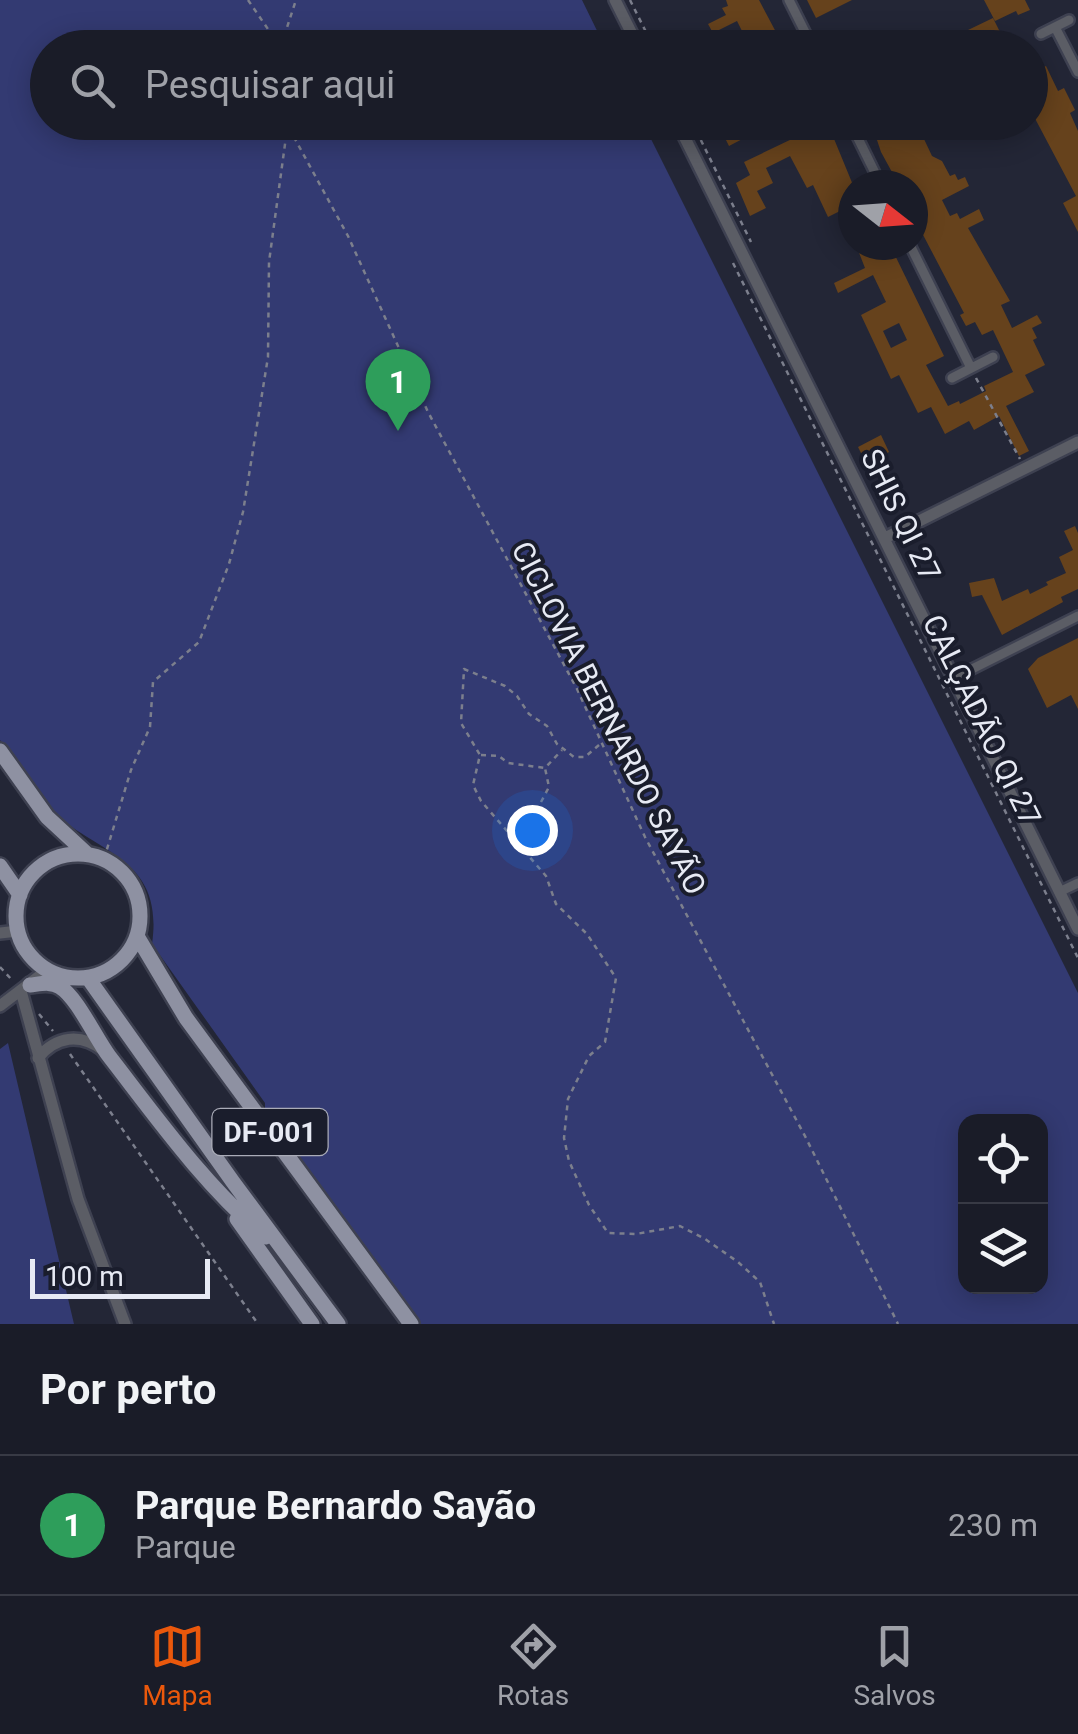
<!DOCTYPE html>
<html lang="pt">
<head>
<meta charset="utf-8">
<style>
	:root { --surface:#1a1c28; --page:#272934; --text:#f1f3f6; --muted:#9fa1a8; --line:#383a45; --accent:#ea580c }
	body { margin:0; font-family:Roboto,sans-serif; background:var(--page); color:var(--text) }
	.controls { position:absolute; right:30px; bottom:30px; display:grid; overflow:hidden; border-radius:20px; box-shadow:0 5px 25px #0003 }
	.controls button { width:90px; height:90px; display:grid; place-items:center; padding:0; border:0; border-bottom:2px solid var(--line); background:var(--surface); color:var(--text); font:50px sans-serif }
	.compass { position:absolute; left:838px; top:170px; width:90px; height:90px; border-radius:50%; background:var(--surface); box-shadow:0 5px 25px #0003; rotate:107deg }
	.scale { position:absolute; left:30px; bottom:25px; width:180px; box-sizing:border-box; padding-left:10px; border:5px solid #e7eaf4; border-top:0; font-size:28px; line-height:35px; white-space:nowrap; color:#e7eaf4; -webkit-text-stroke:8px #1a1d2c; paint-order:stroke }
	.you { position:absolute; left:532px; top:830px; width:35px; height:35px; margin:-25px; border:8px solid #fff; border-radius:50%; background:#1a73e8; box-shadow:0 0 0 15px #1a73e833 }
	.badge { display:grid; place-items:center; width:65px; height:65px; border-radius:50%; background:var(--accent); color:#fff; font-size:32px; font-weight:700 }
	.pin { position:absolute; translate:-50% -82px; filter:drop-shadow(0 2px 5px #0008) }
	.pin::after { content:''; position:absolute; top:52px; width:35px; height:30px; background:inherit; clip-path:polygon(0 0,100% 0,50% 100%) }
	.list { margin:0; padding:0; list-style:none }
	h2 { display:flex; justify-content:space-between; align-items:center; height:130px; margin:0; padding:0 40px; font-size:42px }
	h2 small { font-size:32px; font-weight:400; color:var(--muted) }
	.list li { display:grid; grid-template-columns:65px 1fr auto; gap:30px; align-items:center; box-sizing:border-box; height:140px; padding:0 40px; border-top:2px solid var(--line) }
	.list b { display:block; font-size:38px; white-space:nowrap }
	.list p { margin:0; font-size:32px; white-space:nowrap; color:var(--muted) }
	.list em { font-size:32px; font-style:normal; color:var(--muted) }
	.icon { flex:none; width:55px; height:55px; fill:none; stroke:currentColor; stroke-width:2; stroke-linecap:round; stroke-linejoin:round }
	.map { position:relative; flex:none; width:1078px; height:1324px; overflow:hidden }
	.search { position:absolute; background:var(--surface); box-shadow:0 5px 25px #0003; left:30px; right:30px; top:30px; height:110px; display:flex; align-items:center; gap:25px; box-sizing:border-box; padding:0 35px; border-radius:55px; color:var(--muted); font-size:38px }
	.sheet { height:270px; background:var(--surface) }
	nav { display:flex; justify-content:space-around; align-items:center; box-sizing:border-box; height:140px; border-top:2px solid var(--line); background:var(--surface); font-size:28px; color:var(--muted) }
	nav a { display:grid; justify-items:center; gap:5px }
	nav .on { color:var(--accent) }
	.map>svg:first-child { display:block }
	.green { fill:#333a72; fill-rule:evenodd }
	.building { fill:#66421c; fill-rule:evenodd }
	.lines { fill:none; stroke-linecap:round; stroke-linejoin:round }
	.minor-casing { stroke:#3e4151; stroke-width:14 }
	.tertiary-casing { stroke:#3e4151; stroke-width:16 }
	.primary-casing { stroke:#3e4151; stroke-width:20 }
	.path { stroke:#7c7f8d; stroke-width:2.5; stroke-dasharray:5 5; stroke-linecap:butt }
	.minor { stroke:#5b5d65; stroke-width:9 }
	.tertiary { stroke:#5b5d65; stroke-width:11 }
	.primary { stroke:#8e91a2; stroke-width:15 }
	.labels { text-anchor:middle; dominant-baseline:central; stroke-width:8; stroke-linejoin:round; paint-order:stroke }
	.shield { fill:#1a1d2c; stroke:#aaacb8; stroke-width:2.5 }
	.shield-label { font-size:28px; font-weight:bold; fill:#e7eaf4 }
	.street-label { font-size:30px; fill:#e7eaf4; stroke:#1a1d2c }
</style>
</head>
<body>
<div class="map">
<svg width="1078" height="1324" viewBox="0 0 1078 1324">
	<rect width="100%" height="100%" fill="#232636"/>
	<path class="green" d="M0,0H582L605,47L48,48V122L643,123L1078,993V1324H412L265,1127V1103L152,944C165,854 93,855 46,805C28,786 15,761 0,740ZM966,1122H1040V1286H966Z
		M8,1043L74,1324H0V1049Z"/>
	<path class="building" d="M726,0H759L777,34L755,48H733L747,41L737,21L713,33L708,24L726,15L722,8L728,6Z
		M807,0H852L816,18Z
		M984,0H1025L1030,10L1018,15L1016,11L995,21Z
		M993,18L1008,48H985L980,37L973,40L968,30Z
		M1046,66L1058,91L1064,88L1075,110L1070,113L1078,131V232L1063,203L1076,196L1030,109V74Z
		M746,122H775L729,146L723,134Z
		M786,122H832L837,131L832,134L853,185V238L840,211L828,217L813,185L807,188L790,156L766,168L773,183L757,191L766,208L750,216L736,183L750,175L744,162L794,138Z
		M878,122H916L932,156L942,161L950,176L955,174L958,180L965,177L969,186L942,200L950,216L957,213L960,219L979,209L984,220L968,228L1010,301L1001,305L1012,328L1037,315L1042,323L1032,328L1037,338L1033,340L1045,365L1025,375L1034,392L1006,406L1029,451L1019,456L999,416L974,430L969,421L945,434L931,407L918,413L899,375L891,379L861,315L886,302L873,275L838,293L834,283L865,268L856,245H890L944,356L926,365L948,406L959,401L960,404L986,391L984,386L1013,372L993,330L982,335L975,322L966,326L960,315L964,313L921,231L923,230L919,221L922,219L913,200V185H899L881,152L872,125ZM899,323L907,340L891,348L883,331Z
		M881,435L889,452L867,465L858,447Z
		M1075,526L1078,533V589L1061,597L1063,602L1002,635L982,595L972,597L969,583L994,578L1002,601L1028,589L1030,594L1048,585L1046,582L1066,573L1059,557L1073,550L1064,531Z
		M1078,638V709L1071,695L1047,708L1028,669L1038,658Z"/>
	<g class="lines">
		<g class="minor-casing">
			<path id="minor" d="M789,0L813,48
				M1055,27L1078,72
				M1041,34L1069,20
				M850,122L881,185
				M910,245L971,368
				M952,378L993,357
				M954,678L1078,616
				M1059,892L1078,883"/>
		</g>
		<g class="tertiary-casing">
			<path id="tertiary" d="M615,0L639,48
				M677,122L1078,929
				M885,538L1078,442
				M0,933L18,931
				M21,991L78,1199L125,1324
				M0,1006L47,970
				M38,1058C56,1036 80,1033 103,1050"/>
		</g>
		<g class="primary-casing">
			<path id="primary" d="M0,751L47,817L87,854
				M16 916a62 62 0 1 1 124 0a62 62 0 1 1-124 0Z
				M0,866L20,895
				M137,936L186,1018L411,1324
				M88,978L233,1182L338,1324
				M30,985C40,984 51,981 60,987C77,997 96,1039 109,1056C157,1118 205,1186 266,1237
				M237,1219L312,1324"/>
		</g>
		<path class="path" d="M248,0L281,48
			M630,0L654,48
			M281,46L296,0
			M692,122L751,242
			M289,128L348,236L428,412L577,689L645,837L806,1138L898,1324
			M733,263L1078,958
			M976,378L1020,459
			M599,745L585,757H574L557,744L547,726L529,714L517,696L505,686L464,669L461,723L480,755L473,785L481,801L546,876L556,904L587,934L616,978L605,1042L589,1056L568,1099L564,1138L569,1161L589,1205L608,1233L636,1234L680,1226L705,1239L738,1262L760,1282L774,1324
			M481,755L499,756L508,763L545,768
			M541,802L549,787L545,768L562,750
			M104,859L131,770L150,727L153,682L199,642L229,564L243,512L268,357L269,262L288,122
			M0,967L12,980
			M39,1014L53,1031
			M70,1054L258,1324"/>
		<use href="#minor" class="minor"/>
		<use href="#tertiary" class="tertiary"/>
		<use href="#primary" class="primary"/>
	</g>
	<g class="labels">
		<rect class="shield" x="212.5" y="1109" width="115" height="46" rx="8"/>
		<g class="shield-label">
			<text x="270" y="1132">DF-001</text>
		</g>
		<g class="street-label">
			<text transform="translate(901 515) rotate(64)">SHIS QI 27</text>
			<text transform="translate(609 718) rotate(63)">CICLOVIA BERNARDO SAYÃO</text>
			<text transform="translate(982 720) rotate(64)">CALÇADÃO QI 27</text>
		</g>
	</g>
</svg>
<div class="controls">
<button><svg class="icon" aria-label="locate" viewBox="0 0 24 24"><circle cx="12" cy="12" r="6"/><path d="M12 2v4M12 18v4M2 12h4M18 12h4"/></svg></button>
<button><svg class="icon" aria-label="layers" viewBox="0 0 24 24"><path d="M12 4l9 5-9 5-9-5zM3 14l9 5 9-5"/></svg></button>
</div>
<svg class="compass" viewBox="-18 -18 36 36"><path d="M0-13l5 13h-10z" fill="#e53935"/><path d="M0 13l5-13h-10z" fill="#9fa1a8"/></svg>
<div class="scale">100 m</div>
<div class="you"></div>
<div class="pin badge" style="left:398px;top:431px;background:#2e9e5b">1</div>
<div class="search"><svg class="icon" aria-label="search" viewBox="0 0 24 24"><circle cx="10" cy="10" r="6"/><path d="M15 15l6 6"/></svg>Pesquisar aqui</div>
</div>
<section class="sheet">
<h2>Por perto<small></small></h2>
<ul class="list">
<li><span class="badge" style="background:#2e9e5b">1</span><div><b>Parque Bernardo Sayão</b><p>Parque</p></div><em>230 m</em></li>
</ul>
</section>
<nav>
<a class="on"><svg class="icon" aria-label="map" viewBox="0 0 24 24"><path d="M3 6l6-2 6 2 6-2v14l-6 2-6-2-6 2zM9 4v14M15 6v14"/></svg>Mapa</a>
<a><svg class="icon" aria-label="directions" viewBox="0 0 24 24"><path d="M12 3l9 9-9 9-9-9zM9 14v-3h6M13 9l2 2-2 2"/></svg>Rotas</a>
<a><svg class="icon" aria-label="saved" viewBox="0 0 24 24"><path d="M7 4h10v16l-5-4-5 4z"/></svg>Salvos</a>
</nav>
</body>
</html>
